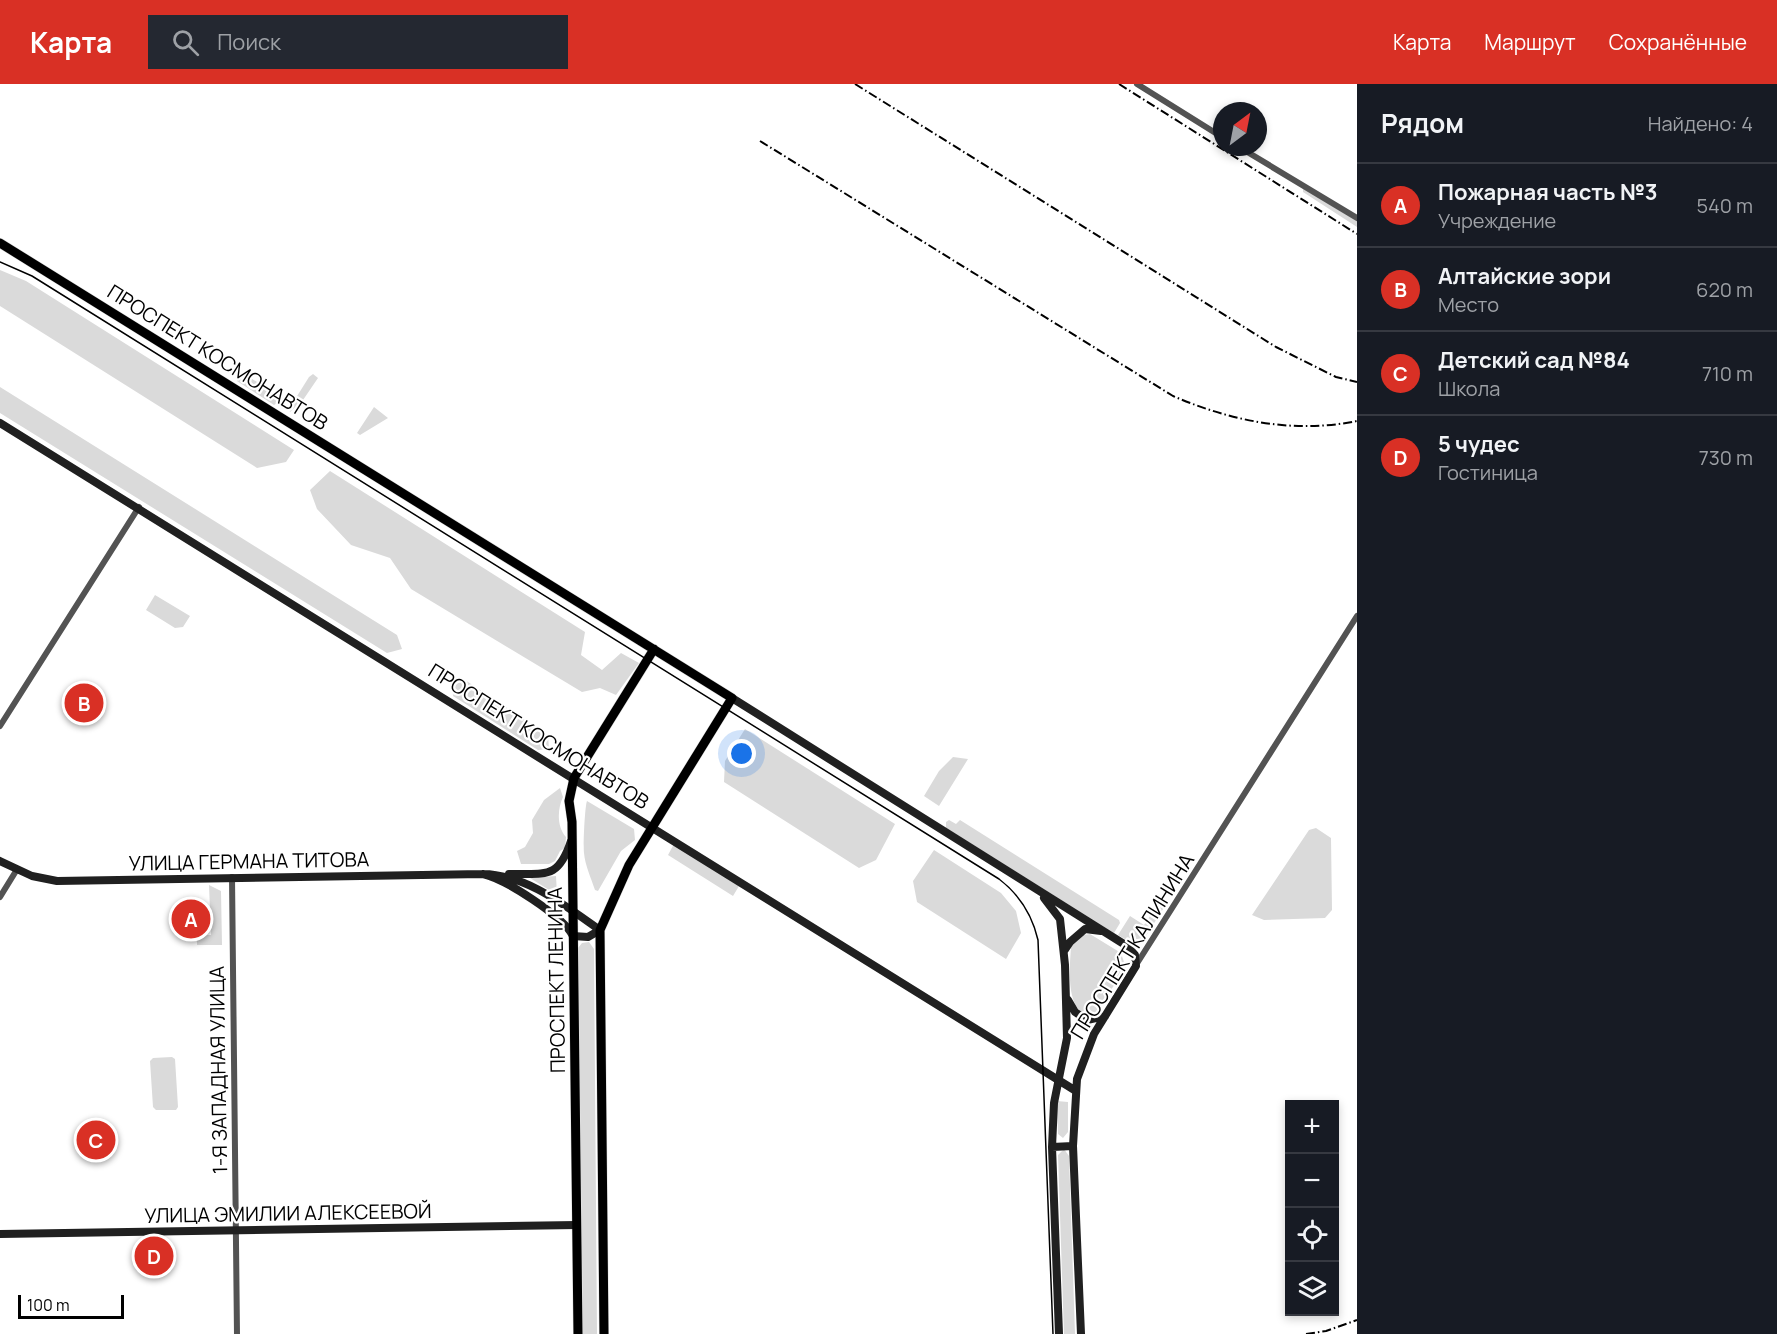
<!DOCTYPE html>
<html lang="ru">
<head>
<meta charset="utf-8">
<style>
	:root { --surface:#171b24; --page:#242831; --text:#f1f3f6; --muted:#9ea1a6; --line:#363941; --accent:#d93025 }
	body { margin:0; font-family:Manrope,sans-serif; background:var(--page); color:var(--text) }
	.controls { position:absolute; right:18px; bottom:18px; display:grid; overflow:hidden; border-radius:0px; box-shadow:0 3px 9px #0003 }
	.controls button { width:54px; height:54px; display:grid; place-items:center; padding:0; border:0; border-bottom:2px solid var(--line); background:var(--surface); color:var(--text); font:30px sans-serif }
	.compass { position:absolute; left:1213px; top:18px; width:54px; height:54px; border-radius:50%; background:var(--surface); box-shadow:0 3px 9px #0003; rotate:32deg }
	.scale { position:absolute; left:18px; bottom:15px; width:106px; box-sizing:border-box; padding-left:6px; border:3px solid #000; border-top:0; font-size:16px; line-height:21px; white-space:nowrap; color:#000; -webkit-text-stroke:4px #fff; paint-order:stroke }
	.you { position:absolute; left:742px; top:670px; width:21px; height:21px; margin:-15px; border:4px solid #fff; border-radius:50%; background:#1a73e8; box-shadow:0 0 0 9px #1a73e833 }
	.badge { display:grid; place-items:center; width:39px; height:39px; border-radius:50%; background:var(--accent); color:#fff; font-size:20px; font-weight:700 }
	.pin { position:absolute; translate:-50% -50%; border:3px solid #fff; box-shadow:0 2px 6px #0006 }
	.list { margin:0; padding:0; list-style:none }
	h2 { display:flex; justify-content:space-between; align-items:center; height:78px; margin:0; padding:0 24px; font-size:26px }
	h2 small { font-size:20px; font-weight:400; color:var(--muted) }
	.list li { display:grid; grid-template-columns:39px 1fr auto; gap:18px; align-items:center; box-sizing:border-box; height:84px; padding:0 24px; border-top:2px solid var(--line) }
	.list b { display:block; font-size:22px; white-space:nowrap }
	.list p { margin:0; font-size:20px; white-space:nowrap; color:var(--muted) }
	.list em { font-size:20px; font-style:normal; color:var(--muted) }
	.icon { flex:none; width:33px; height:33px; fill:none; stroke:currentColor; stroke-width:2; stroke-linecap:round; stroke-linejoin:round }
	.map { position:relative; flex:none; width:1357px; height:1250px; overflow:hidden }
	header { display:flex; align-items:center; gap:36px; box-sizing:border-box; height:84px; padding:0 30px; background:var(--accent); color:#fff }
	header strong { font-size:28px }
	nav { display:flex; gap:33px; margin-inline-start:auto; font-size:21px }
	.search { width:420px; height:54px; background:var(--page); display:flex; align-items:center; gap:15px; box-sizing:border-box; padding:0 21px; border-radius:0px; color:var(--muted); font-size:22px }
	main { display:flex }
	aside { flex:1; background:var(--surface) }
	.map>svg:first-child { display:block }
	.green { fill:#dadada }
	.lines { fill:none; stroke-linecap:round; stroke-linejoin:round }
	.primary-casing { stroke:#dbdbdb; stroke-width:10 }
	.street { stroke:#535353; stroke-width:6 }
	.secondary { stroke:#202020; stroke-width:8 }
	.primary { stroke:#000; stroke-width:9 }
	.tram { stroke:#000; stroke-width:1.5 }
	.rail { stroke:#000; stroke-width:2; stroke-dasharray:9 3 1.5 3; stroke-linecap:butt }
	.labels { text-anchor:middle; dominant-baseline:central; stroke-width:4.5; stroke-linejoin:round; paint-order:stroke }
	.street-label { font-size:20px; fill:#000; stroke:#fff }
</style>
</head>
<body>
<header>
<strong>Карта</strong>
<div class="search"><svg class="icon" aria-label="search" viewBox="0 0 24 24"><circle cx="10" cy="10" r="6"/><path d="M15 15l6 6"/></svg>Поиск</div>
<nav><a>Карта</a><a>Маршрут</a><a>Сохранённые</a></nav>
</header>
<main>
<div class="map">
<svg width="1357" height="1250" viewBox="0 0 1357 1250">
	<rect width="100%" height="100%" fill="#fff"/>
	<path class="green" d="M1303,104L1357,137V143L1303,108Z
		M0,186L26,197L294,366L286,378L257,384L0,222Z
		M240,287L283,315L274,321L237,297Z
		M313,290L318,294L303,316L290,328L289,325L309,293Z
		M0,303L397,551L402,565L387,569L0,329Z
		M374,323L388,334L360,351L357,349Z
		M330,387L585,548L581,571L602,586L621,569L639,579L616,611L600,604L582,608L411,505L390,474L351,461L317,425L310,406Z
		M155,511L190,532L183,543L175,544L146,526Z
		M465,596L548,651L549,665L538,666L453,612L452,602Z
		M745,645L895,740L876,776L859,784L724,698L725,677Z
		M953,673L968,675L939,722L924,712L939,687Z
		M560,704L563,713C557,726 557,743 566,753L565,764L560,767L555,777L549,780H521L517,767L525,763L533,749L532,736L544,716Z
		M587,717L634,745L635,756L621,767L598,807L595,806C591,794 585,781 584,769C583,762 585,721 587,717Z
		M949,736L956,740L960,736L1119,836L1120,839L1114,849L946,744V738Z
		M1316,744L1331,754L1332,826L1325,834L1264,836L1252,831L1309,746Z
		M674,760L739,802L733,812L668,771Z
		M934,766L1001,809L1016,827L1021,849L1006,875L917,818L913,797Z
		M556,792L557,811L530,794Z
		M209,801L221,807L222,861H197V851H211Z
		M1159,818L1165,822L1142,858L1133,860L1118,851L1130,832L1144,841Z
		M1090,850L1121,869L1126,884L1093,932C1064,931 1070,882 1071,862L1083,851Z
		M589,858L594,865L597,1250H583L578,864L582,859Z
		M172,973L175,975L178,1023L176,1026H156L153,1023L150,977L153,974Z
		M1057,1017L1068,1018V1048L1063,1054L1058,1050Z
		M1064,1065L1069,1072L1075,1250H1064L1058,1071Z"/>
	<g class="lines">
		<g class="primary-casing">
			<path id="primary" d="M0,159L732,614L629,781L600,846L604,1250
				M578,1250L572,738L569,717L574,694L654,565"/>
		</g>
		<path class="street" d="M1137,0L1222,53
			M1239,63L1357,134
			M0,642L139,423
			M232,793L237,1250
			M0,813L16,787
			M1136,881L1357,532"/>
		<path class="secondary" d="M0,339L1076,1007
			M732,614L1127,862L1135,871L1136,882L1094,950L1077,995L1073,1062L1081,1250
			M0,777L32,792L57,797L483,790C527,791 564,821 600,846L588,853L573,852C563,832 505,795 483,790
			M509,790C546,789 558,796 571,757
			M1044,814L1060,835L1065,881L1067,954L1054,1019L1052,1063L1059,1250
			M1064,867L1070,858L1085,845L1101,847
			M1068,916L1075,928L1087,936L1105,932
			M1052,1063L1073,1062
			M0,1150L577,1141"/>
		<use href="#primary" class="primary"/>
		<path class="tram" d="M0,178L32,192L999,795C1020,811 1032,830 1038,856L1053,1250"/>
		<path class="rail" d="M855,0L1276,263L1336,293L1357,298
			M1119,0L1357,150
			M760,57L1173,312C1231,337 1294,350 1357,337
			M1306,1250L1326,1247L1357,1236"/>
	</g>
	<g class="labels">
		<g class="street-label">
			<text transform="translate(218 273) rotate(32)">ПРОСПЕКТ КОСМОНАВТОВ</text>
			<text transform="translate(539 652) rotate(32)">ПРОСПЕКТ КОСМОНАВТОВ</text>
			<text transform="translate(249 777) rotate(-1)">УЛИЦА ГЕРМАНА ТИТОВА</text>
			<text transform="translate(1132 862) rotate(-58)">ПРОСПЕКТ КАЛИНИНА</text>
			<text transform="translate(556 896) rotate(-91)">ПРОСПЕКТ ЛЕНИНА</text>
			<text transform="translate(218 986) rotate(-91)">1-Я ЗАПАДНАЯ УЛИЦА</text>
			<text transform="translate(288 1129) rotate(-1)">УЛИЦА ЭМИЛИИ АЛЕКСЕЕВОЙ</text>
		</g>
	</g>
</svg>
<div class="controls">
<button>+</button>
<button>−</button>
<button><svg class="icon" aria-label="locate" viewBox="0 0 24 24"><circle cx="12" cy="12" r="6"/><path d="M12 2v4M12 18v4M2 12h4M18 12h4"/></svg></button>
<button><svg class="icon" aria-label="layers" viewBox="0 0 24 24"><path d="M12 4l9 5-9 5-9-5zM3 14l9 5 9-5"/></svg></button>
</div>
<svg class="compass" viewBox="-18 -18 36 36"><path d="M0-13l5 13h-10z" fill="#e53935"/><path d="M0 13l5-13h-10z" fill="#9ea1a6"/></svg>
<div class="scale">100 m</div>
<div class="you"></div>
<div class="pin badge" style="left:191px;top:835px">A</div>
<div class="pin badge" style="left:84px;top:619px">B</div>
<div class="pin badge" style="left:96px;top:1056px">C</div>
<div class="pin badge" style="left:154px;top:1172px">D</div>
</div>
<aside>
<h2>Рядом<small>Найдено: 4</small></h2>
<ul class="list">
<li><span class="badge">A</span><div><b>Пожарная часть №3</b><p>Учреждение</p></div><em>540 m</em></li>
<li><span class="badge">B</span><div><b>Алтайские зори</b><p>Место</p></div><em>620 m</em></li>
<li><span class="badge">C</span><div><b>Детский сад №84</b><p>Школа</p></div><em>710 m</em></li>
<li><span class="badge">D</span><div><b>5 чудес</b><p>Гостиница</p></div><em>730 m</em></li>
</ul>
</aside>
</main>
</body>
</html>
